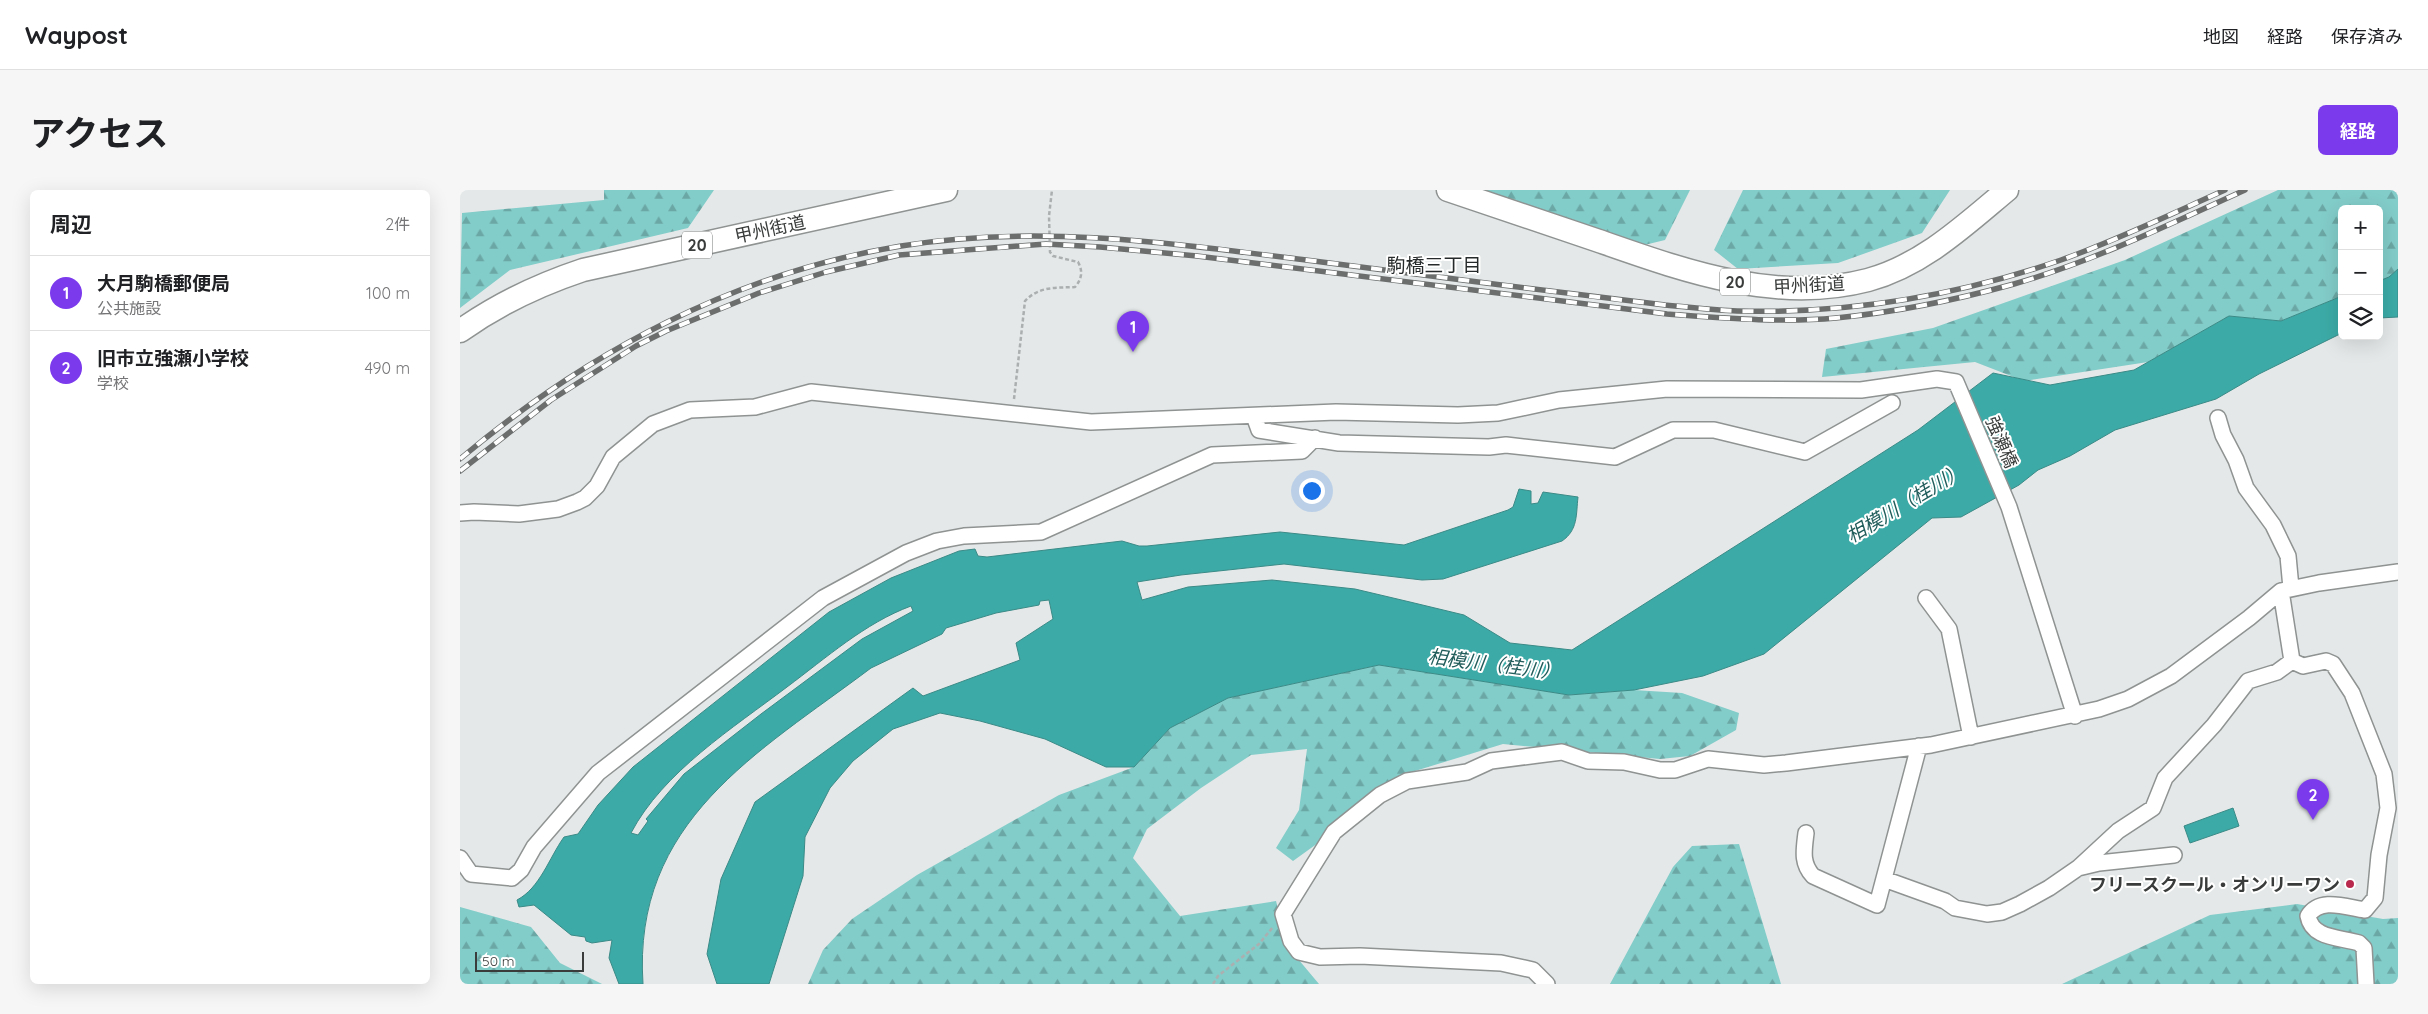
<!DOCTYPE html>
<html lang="ja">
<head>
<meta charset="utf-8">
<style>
	:root { --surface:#fff; --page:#f6f6f6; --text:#202124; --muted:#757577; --line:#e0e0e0; --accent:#7c3aed }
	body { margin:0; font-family:Quicksand,"Noto Sans JP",sans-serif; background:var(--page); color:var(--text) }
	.controls { position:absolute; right:15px; top:15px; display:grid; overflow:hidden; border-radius:8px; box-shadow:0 5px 20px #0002 }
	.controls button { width:45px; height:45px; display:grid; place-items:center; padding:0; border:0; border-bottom:1px solid var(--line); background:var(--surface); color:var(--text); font:25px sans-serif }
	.scale { position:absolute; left:15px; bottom:12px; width:109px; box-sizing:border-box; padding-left:5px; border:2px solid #3a3c3c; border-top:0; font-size:14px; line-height:18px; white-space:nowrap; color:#3a3c3c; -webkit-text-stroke:4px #fff; paint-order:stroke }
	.you { position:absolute; left:851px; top:300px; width:18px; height:18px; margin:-12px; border:4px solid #fff; border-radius:50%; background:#1a73e8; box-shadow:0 0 0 8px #1a73e833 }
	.badge { display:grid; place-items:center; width:32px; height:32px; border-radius:50%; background:var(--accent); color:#fff; font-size:16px; font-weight:700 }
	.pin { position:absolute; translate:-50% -41px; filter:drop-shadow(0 1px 2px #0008) }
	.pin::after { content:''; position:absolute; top:26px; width:18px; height:15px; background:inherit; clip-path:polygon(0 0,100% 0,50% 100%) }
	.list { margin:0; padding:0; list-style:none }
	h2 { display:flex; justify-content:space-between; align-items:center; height:65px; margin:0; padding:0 20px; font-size:21px }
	h2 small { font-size:16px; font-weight:400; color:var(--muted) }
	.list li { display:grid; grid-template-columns:32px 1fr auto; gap:15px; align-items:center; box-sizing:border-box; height:75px; padding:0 20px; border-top:1px solid var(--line) }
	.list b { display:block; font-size:19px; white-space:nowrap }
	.list p { margin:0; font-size:16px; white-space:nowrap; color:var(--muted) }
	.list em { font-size:16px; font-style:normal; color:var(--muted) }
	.icon { flex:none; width:28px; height:28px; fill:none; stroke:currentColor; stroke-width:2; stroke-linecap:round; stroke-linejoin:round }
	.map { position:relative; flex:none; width:1938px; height:794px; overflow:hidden; border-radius:8px }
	header { display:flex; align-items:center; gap:30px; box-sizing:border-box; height:70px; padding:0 25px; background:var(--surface); border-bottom:1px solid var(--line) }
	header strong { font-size:24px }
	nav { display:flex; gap:28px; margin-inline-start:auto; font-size:18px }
	.intro { display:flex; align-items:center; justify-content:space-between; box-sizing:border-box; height:120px; padding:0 30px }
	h1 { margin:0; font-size:35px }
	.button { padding:12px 22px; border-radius:8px; background:var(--accent); color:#fff; font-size:18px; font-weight:700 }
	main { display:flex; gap:30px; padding:0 30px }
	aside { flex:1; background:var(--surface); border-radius:8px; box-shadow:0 5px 20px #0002 }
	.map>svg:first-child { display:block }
	.forest { fill:url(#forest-firs) }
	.water { fill:#3caba7; stroke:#3b8a87; fill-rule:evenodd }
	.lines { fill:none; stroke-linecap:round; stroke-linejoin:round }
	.minor-casing { stroke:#8f9392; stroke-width:18 }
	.highway-casing { stroke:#8f9392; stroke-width:25 }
	.path { stroke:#acafaf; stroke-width:2.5; stroke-dasharray:4 2.5; stroke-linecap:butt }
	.minor { stroke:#fff; stroke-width:15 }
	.highway { stroke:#fff; stroke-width:22 }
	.rail-casing { stroke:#6c6e6e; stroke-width:5.5 }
	.rail { stroke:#fff; stroke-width:4; stroke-dasharray:11; stroke-linecap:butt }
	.poi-dot { fill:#b9294e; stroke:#fff; stroke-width:2 }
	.labels { text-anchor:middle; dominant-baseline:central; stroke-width:4; stroke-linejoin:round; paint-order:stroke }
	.shield { fill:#fff; stroke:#757676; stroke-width:1 }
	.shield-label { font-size:16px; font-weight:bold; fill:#3a3c3c }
	.street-label { font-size:18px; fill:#3a3c3c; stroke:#fff }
	.poi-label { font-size:18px; font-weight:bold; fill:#3a3c3c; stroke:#fff; text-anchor:end }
	.neighbourhood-label { font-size:19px; fill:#272a2a; stroke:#fff }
	.water-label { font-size:19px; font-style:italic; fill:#215d5b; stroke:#fff }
</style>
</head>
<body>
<header>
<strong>Waypost</strong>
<nav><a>地図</a><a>経路</a><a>保存済み</a></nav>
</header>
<div class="intro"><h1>アクセス</h1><a class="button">経路</a></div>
<main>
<aside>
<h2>周辺<small>2件</small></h2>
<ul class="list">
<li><span class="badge">1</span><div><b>大月駒橋郵便局</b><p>公共施設</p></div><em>100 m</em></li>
<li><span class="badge">2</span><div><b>旧市立強瀬小学校</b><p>学校</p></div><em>490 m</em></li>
</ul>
</aside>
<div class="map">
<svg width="1938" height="794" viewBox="0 0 1938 794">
	<defs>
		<pattern id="forest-firs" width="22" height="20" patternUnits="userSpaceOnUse" patternTransform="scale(1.25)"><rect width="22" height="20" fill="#82ccc9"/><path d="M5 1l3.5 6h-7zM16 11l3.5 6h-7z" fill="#6ba7a4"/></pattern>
	</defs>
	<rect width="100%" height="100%" fill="#e4e8e8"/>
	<path class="forest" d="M144,0H254L228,38L50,80L0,118L2,23L144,10Z
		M1003,0H1230L1205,50L1172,58Z
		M1283,0H1490L1462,43L1378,73L1278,79L1254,60Z
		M1818,0H1938V79L1929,87L1919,91V19H1882V106L1821,131L1769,126L1688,172L1564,191L1515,172L1362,187L1366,159L1473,138L1665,70Z
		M919,475L1109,505L1174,500L1222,503L1279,523L1276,540L1230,566L1200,569L1043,554L955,581L909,605L865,648L833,671L816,658L839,620L847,559L791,565L741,598L687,639L673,668L720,726L816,711L828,757L859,794H348L363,760L392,729L457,685L599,605L674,577L710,538L768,508Z
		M1279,654L1321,794H1150L1213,677L1232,656Z
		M1837,714L1923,729L1938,728V794H1602L1750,725Z
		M0,717L71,737L100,773L142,794H0Z"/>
	<path class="water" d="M1938,79V127L1919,128V91L1929,87Z
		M1882,106V143L1799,184L1756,209L1655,240L1610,266L1578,280L1559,295L1501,327L1472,328L1304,464L1243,486L1174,500L1109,505L919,475L768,508L710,538L674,577H646L585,549L520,531L480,523L433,539L393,571L370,598L345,647L343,686L309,794H257L247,764L261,689L295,612L453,498L463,506L560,470L556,453L593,429L589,410L580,411L579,415L536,423L486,438L482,444L411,478C298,563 172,631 183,794H159L149,768L152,750L132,753L126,751L125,747L111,745L74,715L59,717L57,710C80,698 89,668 104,647L118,644L138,615L173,577L369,422L431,388L499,361L515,359L518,366L527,367L662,351L679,356H687L820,342L944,355L1048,320L1053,317L1059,299L1071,301V314L1078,313L1083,302L1118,307C1116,325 1118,340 1102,351L983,389L962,390L824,374L721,385L677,392L682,410L728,397L812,390L895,399L950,412L1004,425L1050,453L1112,460L1458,240L1533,183L1590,195L1674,180L1769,126L1821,131ZM451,416L453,421L402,449L301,524L224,584L186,629L188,631L178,645L171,643C203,582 273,538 327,497C366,468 405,433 451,416Z
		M1773,618L1779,636L1730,653L1724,636Z"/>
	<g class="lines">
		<g class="minor-casing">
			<path id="minor" d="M794,226L799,240L879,253L1029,257L1046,255L1155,267L1213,240H1254L1345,262L1432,213
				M1758,228L1763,245L1776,270L1786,298L1813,335L1828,366L1831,398
				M0,323L14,322L59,324L98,319L117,312L125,308L137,296L153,267L193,234L230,220L295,217L351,202L631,232L876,222L998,225L1038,223L1099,210L1207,199L1401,200L1477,189L1496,192L1549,317L1615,526
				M1821,401L1832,471L1843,476L1866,471L1873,474L1892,503L1924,584L1928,618L1919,665L1915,708L1905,720C1885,717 1860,707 1848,726C1852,749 1880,747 1899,753L1904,758L1906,794
				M1466,408L1489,439L1511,547
				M1346,643C1344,660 1341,673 1353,686L1417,715L1459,556
				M0,668L11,684L52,688L61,680L74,657L138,583L363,408L446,363L477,351L504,346L581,342L752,265L842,261L855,248
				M1618,678L1658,641L1693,618L1705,588L1754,535L1788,491L1817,482L1832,471
				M1424,689L1485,711L1495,718L1527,724L1542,722L1560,714L1589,698L1618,678L1639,673L1714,665
				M1087,794L1073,780L1041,773L900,766L860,767L839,762L831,751L823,724L874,642L920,605L947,591L1007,582L1031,571L1102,562L1128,571L1164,572L1200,580H1215L1248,569L1304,575L1326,573L1471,555L1639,519L1668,509L1711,486L1789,428L1821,401L1859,393L1938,382"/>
		</g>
		<g class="highway-casing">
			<path id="highway" d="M988,0C1039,17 1089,34 1139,51C1225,81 1316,114 1408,90C1463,75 1505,35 1547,0
				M0,141C38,114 78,95 123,80L486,0"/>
		</g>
		<path class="path" d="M554,209L565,111C579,96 596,98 615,97C622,89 623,81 618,72L593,66L590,62L589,26L592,0
			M753,794L758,786L799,754L813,737"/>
		<use href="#minor" class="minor"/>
		<use href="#highway" class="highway"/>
		<g class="rail-casing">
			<path id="rail" d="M0,269C127,162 276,83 441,56C577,34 711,53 846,70C966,85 1085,101 1205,115C1229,117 1253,120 1277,121C1387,124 1497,106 1601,70C1657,50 1711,24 1765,0
				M0,281L91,210L176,156L206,141L299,103L366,82L439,65L586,54L640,57L737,66L1207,124C1263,128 1320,133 1376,128C1437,122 1496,110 1554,94C1634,71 1710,34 1785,0"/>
		</g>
		<use href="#rail" class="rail"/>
	</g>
	<circle class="poi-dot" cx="1890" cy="694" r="5"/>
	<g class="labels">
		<g class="shield">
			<rect x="222" y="41.5" width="30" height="27" rx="4"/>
			<rect x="1260" y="78.5" width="30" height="27" rx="4"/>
		</g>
		<g class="shield-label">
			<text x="237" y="55">20</text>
			<text x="1275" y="92">20</text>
		</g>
		<g class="street-label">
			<text transform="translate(310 39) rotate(-12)">甲州街道</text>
			<text transform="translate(1349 95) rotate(-3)">甲州街道</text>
			<text transform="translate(1542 252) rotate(67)">強瀬橋</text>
		</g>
		<g class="poi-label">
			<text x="1880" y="694">フリースクール・オンリーワン</text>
		</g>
		<g class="neighbourhood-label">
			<text x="974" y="75">駒橋三丁目</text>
		</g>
		<g class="water-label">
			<text transform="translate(1445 313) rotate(-31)">相模川（桂川）</text>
			<text transform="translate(1034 474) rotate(7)">相模川（桂川）</text>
		</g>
	</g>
</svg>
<div class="controls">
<button>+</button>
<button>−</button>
<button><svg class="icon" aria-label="layers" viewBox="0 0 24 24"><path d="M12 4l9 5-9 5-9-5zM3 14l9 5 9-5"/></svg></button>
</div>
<div class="scale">50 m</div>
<div class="you"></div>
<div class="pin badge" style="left:673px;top:162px">1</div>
<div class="pin badge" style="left:1853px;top:630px">2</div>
</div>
</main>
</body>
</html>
